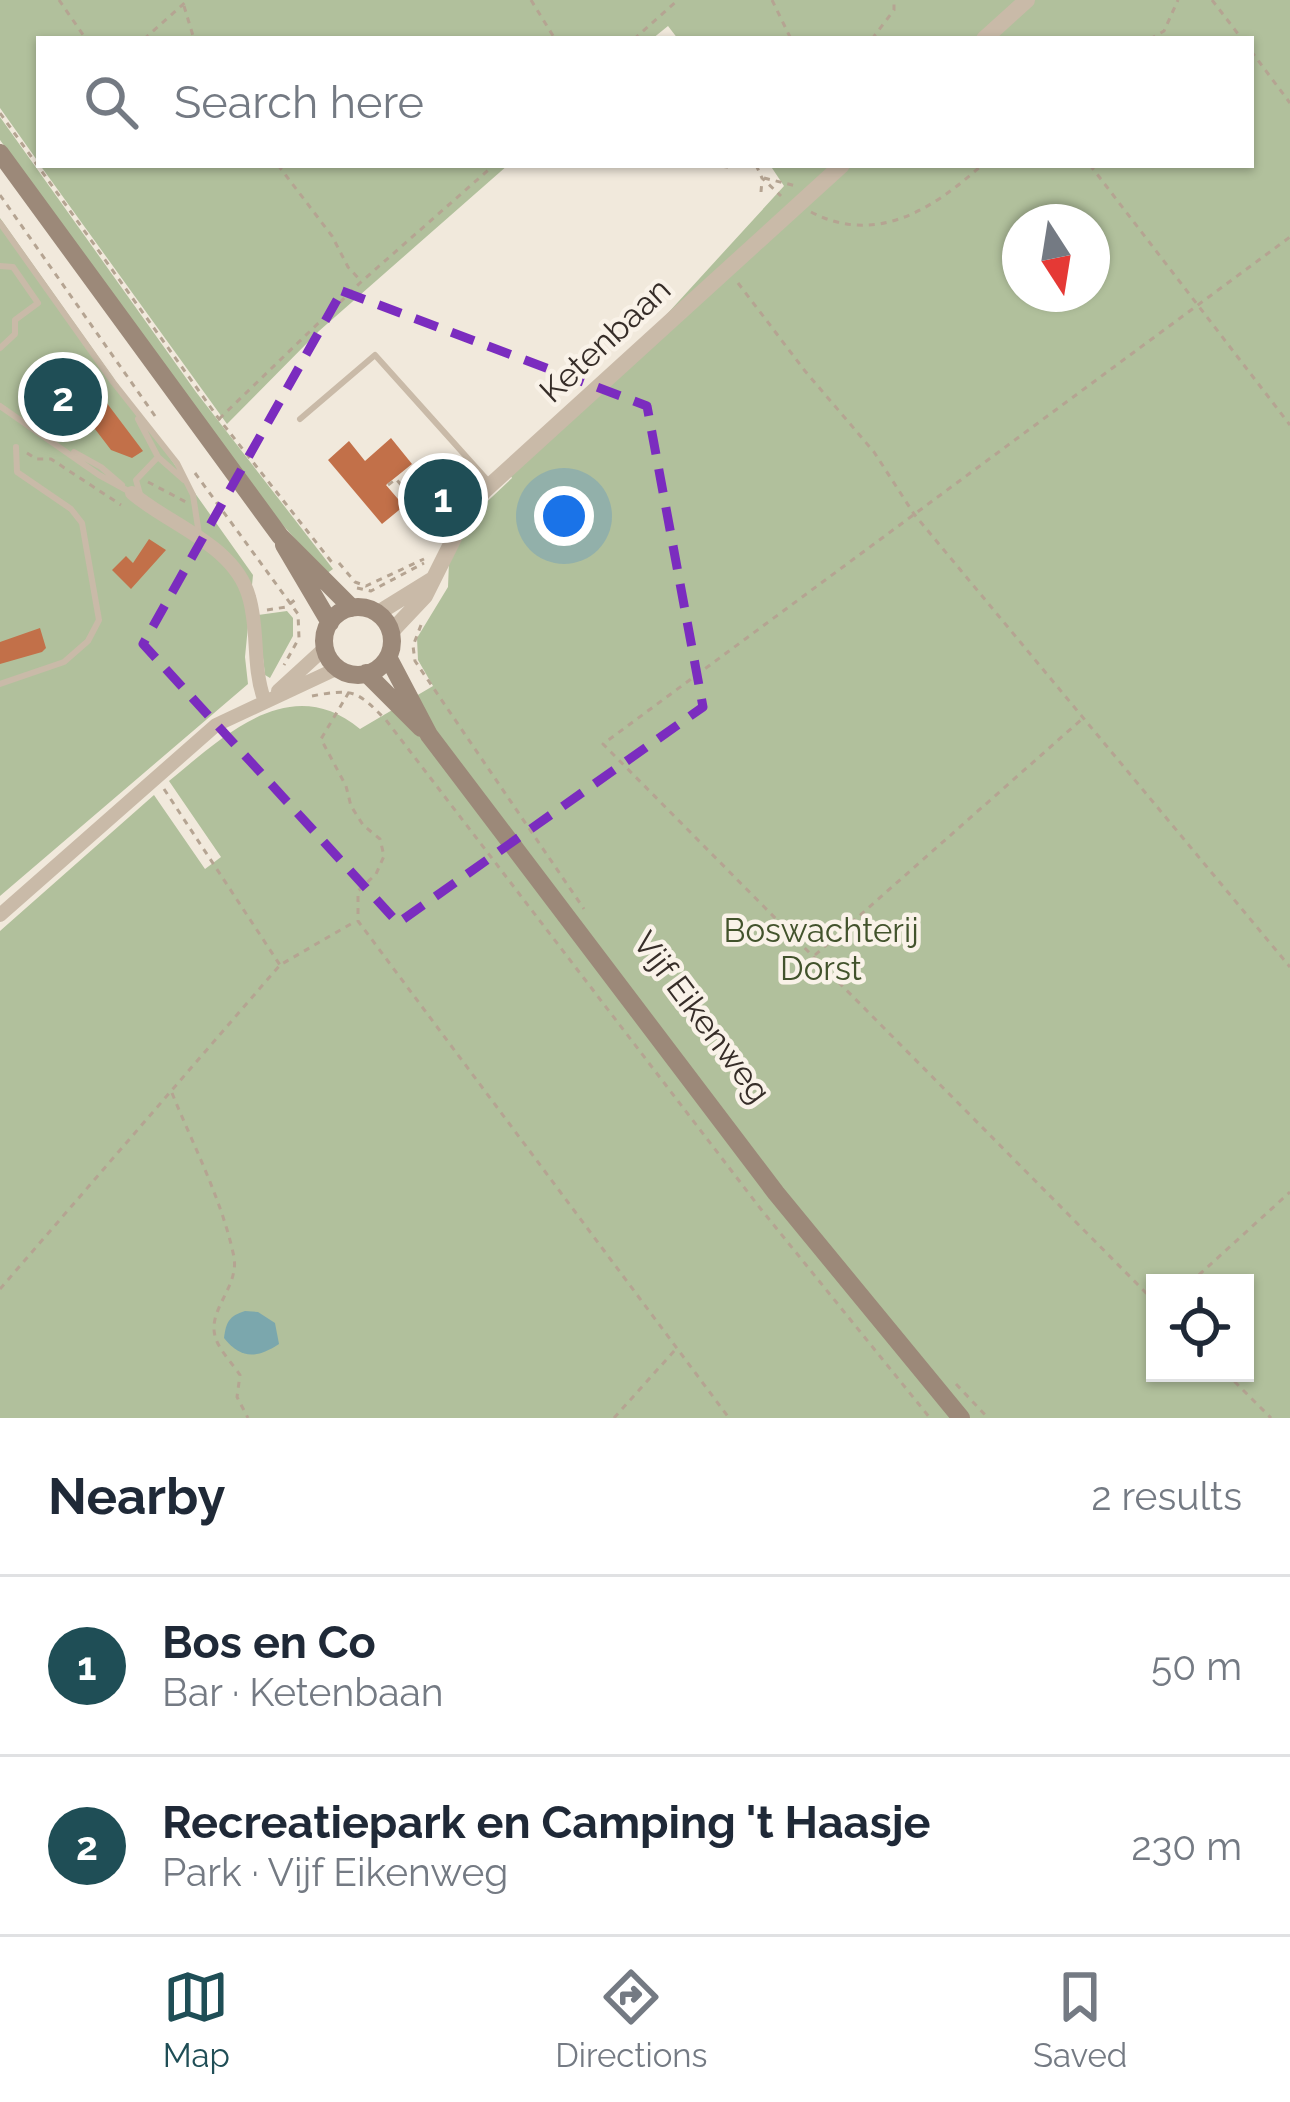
<!DOCTYPE html>
<html lang="en">
<head>
<meta charset="utf-8">
<style>
	:root { --surface:#fff; --page:#f6f6f7; --text:#1f2937; --muted:#747a83; --line:#e0e1e3; --accent:#1f4e56 }
	body { margin:0; font-family:Raleway,sans-serif; background:var(--page); color:var(--text) }
	.controls { position:absolute; right:36px; bottom:36px; display:grid; overflow:hidden; border-radius:0px; box-shadow:0 3px 9px #0004 }
	.controls button { width:108px; height:108px; display:grid; place-items:center; padding:0; border:0; border-bottom:3px solid var(--line); background:var(--surface); color:var(--text); font:60px sans-serif }
	.compass { position:absolute; left:1002px; top:204px; width:108px; height:108px; border-radius:50%; background:var(--surface); box-shadow:0 3px 9px #0004; rotate:168deg }
	.you { position:absolute; left:564px; top:516px; width:42px; height:42px; margin:-30px; border:9px solid #fff; border-radius:50%; background:#1a73e8; box-shadow:0 0 0 18px #1a73e833 }
	.badge { display:grid; place-items:center; width:78px; height:78px; border-radius:50%; background:var(--accent); color:#fff; font-size:39px; font-weight:700 }
	.pin { position:absolute; translate:-50% -50%; border:6px solid #fff; box-shadow:0 3px 12px #0006 }
	.list { margin:0; padding:0; list-style:none }
	h2 { display:flex; justify-content:space-between; align-items:center; height:156px; margin:0; padding:0 48px; font-size:51px }
	h2 small { font-size:39px; font-weight:400; color:var(--muted) }
	.list li { display:grid; grid-template-columns:78px 1fr auto; gap:36px; align-items:center; box-sizing:border-box; height:180px; padding:0 48px; border-top:3px solid var(--line) }
	.list b { display:block; font-size:45px; white-space:nowrap }
	.list p { margin:0; font-size:39px; white-space:nowrap; color:var(--muted) }
	.list em { font-size:39px; font-style:normal; color:var(--muted) }
	.icon { flex:none; width:66px; height:66px; fill:none; stroke:currentColor; stroke-width:2; stroke-linecap:round; stroke-linejoin:round }
	.map { position:relative; flex:none; width:1290px; height:1418px; overflow:hidden }
	.search { position:absolute; background:var(--surface); box-shadow:0 3px 9px #0004; left:36px; right:36px; top:36px; height:132px; display:flex; align-items:center; gap:30px; box-sizing:border-box; padding:0 42px; border-radius:0px; color:var(--muted); font-size:45px }
	.sheet { height:516px; background:var(--surface) }
	nav { display:flex; justify-content:space-around; align-items:center; box-sizing:border-box; height:168px; border-top:3px solid var(--line); background:var(--surface); font-size:33px; color:var(--muted) }
	nav a { display:grid; justify-items:center; gap:6px }
	nav .on { color:var(--accent) }
	.map>svg:first-child { display:block }
	.green { fill:#b1c09c; fill-rule:evenodd }
	.water { fill:#7ba7ad }
	.building { fill:#c27049 }
	.lines { fill:none; stroke-linecap:round; stroke-linejoin:round }
	.path { stroke:#b5a492; stroke-width:3; stroke-dasharray:6 6; stroke-linecap:butt }
	.service { stroke:#c9baa8; stroke-width:6 }
	.minor { stroke:#c9baa8; stroke-width:14 }
	.tertiary { stroke:#c9baa8; stroke-width:16 }
	.secondary { stroke:#9c8979; stroke-width:18 }
	.marked { fill:none; stroke:#7b2cbf; stroke-width:9; stroke-dasharray:24 15; stroke-linejoin:round }
	.labels { text-anchor:middle; dominant-baseline:central; stroke-width:9; stroke-linejoin:round; paint-order:stroke }
	.street-label { font-size:33px; fill:#362d28; stroke:#f9f2e8 }
	.park-label { font-size:33px; fill:#42532c; stroke:#f9f2e8 }
</style>
</head>
<body>
<div class="map">
<svg width="1290" height="1418" viewBox="0 0 1290 1418">
	<rect width="100%" height="100%" fill="#f1e9dc"/>
	<path class="green" d="M0,0H1290V1418H0V931L154,795L205,869L221,857L169,781C224,736 290,671 360,729L433,686L418,660L417,638L448,587L449,562L475,513L512,478L508,471L615,371L784,186L770,165H1251V39H678L668,26L652,39H39V163L0,108ZM1020,222H1092V294H1020ZM1155,1283H1245V1373H1155Z
		M0,117L196,392L333,569L326,574L274,515L0,140Z
		M40,165H508L319,331L227,424Z
		M0,218L253,575L245,657L248,684L0,896Z
		M287,611L293,618V636L270,678L265,675L258,615Z"/>
	<path class="water" d="M245,1311L258,1312L275,1323L279,1344C256,1359 241,1359 224,1338C226,1322 229,1316 245,1311Z"/>
	<path class="building" d="M103,398L143,451L132,458L111,450L82,412Z
		M391,438L412,464L386,485L404,506L382,524L328,460L349,441L365,461Z
		M149,539L166,550L131,589L112,570L126,556L133,563Z
		M40,628L46,648L42,652L0,664V642Z"/>
	<g class="lines">
		<path class="path" d="M59,0L86,39
			M531,0L555,39
			M772,0L791,39
			M1212,0L1242,39
			M184,6L194,39
			M144,39L188,0
			M634,39L678,0
			M872,39L894,10V0
			M1150,39L1164,31L1178,0
			M1251,51L1290,103
			M0,113L219,419L334,565
			M278,165L332,236L348,267L360,280
			M712,165L728,167
			M756,165L762,178L781,196
			M1090,165L1290,425
			M764,178L796,186
			M761,192L762,180
			M0,195L155,416
			M811,212C876,246 933,209 982,165
			M738,283L805,371L874,452L914,514L1290,967
			M219,419L361,282L494,165
			M27,453L36,459H51L121,505
			M195,473L298,614L299,638L284,665
			M148,482L186,502
			M388,485L396,479L414,500L457,463
			M339,563L355,582L366,586L424,559
			M357,588L371,591L424,563
			M267,610L286,607L296,599
			M421,625L413,646L415,661L584,909
			M349,692L321,739L346,786L351,806L363,825L380,839L384,856L376,874L358,891V921L729,1418
			M312,696C354,688 357,691 386,720L760,1208L930,1418
			M164,789L280,965
			M815,955L1082,719
			M172,1093C194,1147 222,1200 234,1257C239,1287 208,1309 215,1336C218,1349 233,1364 240,1375L237,1397L248,1418
			M1190,1283L1290,1192
			M0,1289L280,965L356,921
			M1155,1302L603,744L1290,237
			M1226,1373L1271,1418
			M956,1384L988,1418
			M614,1418L675,1350"/>
		<path class="service" d="M0,223L113,382L177,463L193,495L199,534
			M0,266L13,267L38,303L15,320V334L0,348
			M0,406L99,475L132,493
			M138,419L158,457L136,480L140,494
			M300,419L375,355L489,482
			M74,452L101,467L122,485
			M158,457L184,480
			M0,684L64,662L88,641L99,620L82,523L71,509L17,472L16,447"/>
		<path class="minor" d="M132,493C169,525 235,545 249,597C259,630 252,665 264,699
			M278,691L325,648
			M0,915L216,725L338,668"/>
		<path class="tertiary" d="M984,39L1027,0
			M378,613L433,579
			M391,632L425,596L467,512L484,491L842,165"/>
		<path class="secondary" d="M0,153L280,536L352,608
			M284,545L330,623
			M324 641a34 34 0 1 1 68 0a34 34 0 1 1-68 0Z
			M388,657L429,735L776,1193L961,1418
			M366,673L421,728"/>
	</g>
	<path class="marked" d="M342,291L647,406L703,707L398,923L143,644Z"/>
	<g class="labels">
		<g class="street-label">
			<text transform="translate(605 340) rotate(-43)">Ketenbaan</text>
			<text transform="translate(702 1017) rotate(53)">Vijf Eikenweg</text>
		</g>
		<g class="park-label">
			<text x="821" y="930">Boswachterij<tspan x="821" dy="38">Dorst</tspan></text>
		</g>
	</g>
</svg>
<div class="controls">
<button><svg class="icon" aria-label="locate" viewBox="0 0 24 24"><circle cx="12" cy="12" r="6"/><path d="M12 2v4M12 18v4M2 12h4M18 12h4"/></svg></button>
</div>
<svg class="compass" viewBox="-18 -18 36 36"><path d="M0-13l5 13h-10z" fill="#e53935"/><path d="M0 13l5-13h-10z" fill="#747a83"/></svg>
<div class="you"></div>
<div class="pin badge" style="left:443px;top:498px">1</div>
<div class="pin badge" style="left:63px;top:397px">2</div>
<div class="search"><svg class="icon" aria-label="search" viewBox="0 0 24 24"><circle cx="10" cy="10" r="6"/><path d="M15 15l6 6"/></svg>Search here</div>
</div>
<section class="sheet">
<h2>Nearby<small>2 results</small></h2>
<ul class="list">
<li><span class="badge">1</span><div><b>Bos en Co</b><p>Bar · Ketenbaan</p></div><em>50 m</em></li>
<li><span class="badge">2</span><div><b>Recreatiepark en Camping 't Haasje</b><p>Park · Vijf Eikenweg</p></div><em>230 m</em></li>
</ul>
</section>
<nav>
<a class="on"><svg class="icon" aria-label="map" viewBox="0 0 24 24"><path d="M3 6l6-2 6 2 6-2v14l-6 2-6-2-6 2zM9 4v14M15 6v14"/></svg>Map</a>
<a><svg class="icon" aria-label="directions" viewBox="0 0 24 24"><path d="M12 3l9 9-9 9-9-9zM9 14v-3h6M13 9l2 2-2 2"/></svg>Directions</a>
<a><svg class="icon" aria-label="saved" viewBox="0 0 24 24"><path d="M7 4h10v16l-5-4-5 4z"/></svg>Saved</a>
</nav>
</body>
</html>
